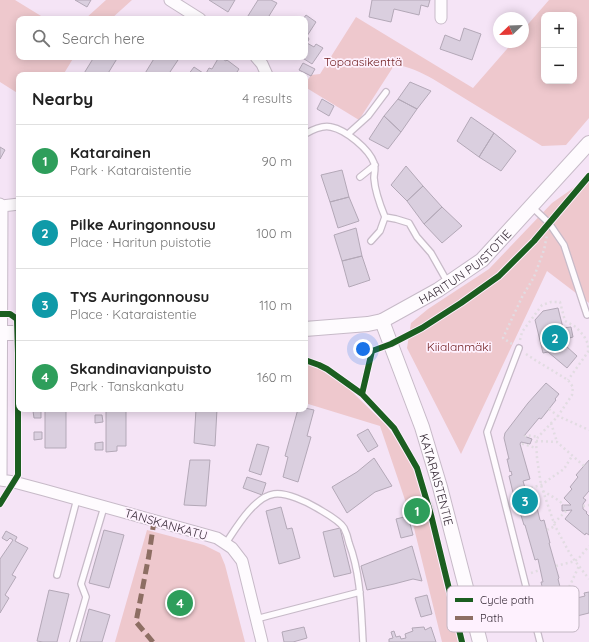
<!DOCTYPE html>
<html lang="en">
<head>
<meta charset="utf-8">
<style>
	:root { --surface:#fff; --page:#f2f2f2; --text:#222; --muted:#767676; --line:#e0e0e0; --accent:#2563eb }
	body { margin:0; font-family:Quicksand,sans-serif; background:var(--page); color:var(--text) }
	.controls { position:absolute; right:12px; top:12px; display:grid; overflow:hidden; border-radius:8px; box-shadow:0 2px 10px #0003 }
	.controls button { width:36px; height:36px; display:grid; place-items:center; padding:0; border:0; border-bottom:1px solid var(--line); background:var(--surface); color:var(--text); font:20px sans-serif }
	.compass { position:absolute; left:493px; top:12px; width:36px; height:36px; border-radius:50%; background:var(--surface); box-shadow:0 2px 10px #0003; rotate:247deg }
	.you { position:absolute; left:363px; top:349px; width:14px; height:14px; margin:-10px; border:3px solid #fff; border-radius:50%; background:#1a73e8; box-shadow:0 0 0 6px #1a73e833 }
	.badge { display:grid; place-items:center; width:26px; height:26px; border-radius:50%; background:var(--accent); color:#fff; font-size:13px; font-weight:700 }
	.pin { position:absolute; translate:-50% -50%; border:2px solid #fff; box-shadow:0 1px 4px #0006 }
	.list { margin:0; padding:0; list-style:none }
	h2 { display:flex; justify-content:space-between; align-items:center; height:52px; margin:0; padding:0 16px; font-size:17px }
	h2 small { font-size:13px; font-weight:400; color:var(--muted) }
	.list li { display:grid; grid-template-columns:26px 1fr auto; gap:12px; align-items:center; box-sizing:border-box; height:72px; padding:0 16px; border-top:1px solid var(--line) }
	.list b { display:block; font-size:15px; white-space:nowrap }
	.list p { margin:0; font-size:13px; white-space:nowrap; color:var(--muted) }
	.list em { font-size:13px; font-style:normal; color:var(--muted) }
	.icon { flex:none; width:22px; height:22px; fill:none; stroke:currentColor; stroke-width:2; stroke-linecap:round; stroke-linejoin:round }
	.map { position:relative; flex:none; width:589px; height:642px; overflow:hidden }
	.search { position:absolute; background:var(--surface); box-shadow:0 2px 10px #0003; left:16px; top:16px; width:292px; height:44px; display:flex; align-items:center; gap:10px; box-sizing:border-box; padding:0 14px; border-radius:8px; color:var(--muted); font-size:15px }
	.panel { position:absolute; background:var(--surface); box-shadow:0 2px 10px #0003; left:16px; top:72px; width:292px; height:340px; border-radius:8px }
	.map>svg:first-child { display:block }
	.green { fill:#eec8cd; fill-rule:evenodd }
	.building { fill:#dacfdf; stroke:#b3a8b7 }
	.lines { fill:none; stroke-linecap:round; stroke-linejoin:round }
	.service-casing { stroke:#c7bac8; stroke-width:8 }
	.minor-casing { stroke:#c7bac8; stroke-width:13 }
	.tertiary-casing { stroke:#c7bac8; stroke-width:16 }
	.path { stroke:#e2dce2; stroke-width:2.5; stroke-dasharray:2 3; stroke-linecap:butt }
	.service { stroke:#fefbfe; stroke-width:5.5 }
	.minor { stroke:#fefbfe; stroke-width:11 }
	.tertiary { stroke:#fefbfe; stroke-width:14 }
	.quiet { stroke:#8d6e63; stroke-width:5; stroke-dasharray:10 5; stroke-linecap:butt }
	.cycleway-casing { stroke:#fef1fe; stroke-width:8 }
	.cycleway { stroke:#1b5e20; stroke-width:6 }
	.labels { text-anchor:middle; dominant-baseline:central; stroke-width:3.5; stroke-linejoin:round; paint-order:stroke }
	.park-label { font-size:12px; fill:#6f1d1e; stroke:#fef1fe }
	.street-label { font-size:12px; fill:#372b37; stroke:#fef1fe }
	.key { fill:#fef1fe; stroke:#c2b6c2; stroke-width:1 }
	.key-label { font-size:11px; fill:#372b37 }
</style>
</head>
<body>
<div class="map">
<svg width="589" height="642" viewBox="0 0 589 642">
	<rect width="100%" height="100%" fill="#f5e4f6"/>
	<path class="green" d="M0,0H15L46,19H19V57H74L63,75H19V94L0,82Z
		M106,0H132L111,19H85Z
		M549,0H589V118L566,145L542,146L433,79C421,72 409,67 395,64L359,120L305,87V84L311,75L320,74L356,17L473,88L513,42H523V30ZM544,15H574V81H544Z
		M589,177V303L547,271L461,454L407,348L411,323L428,309L489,269L552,203Z
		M305,363L321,370L347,387L386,425L404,450L414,470L423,498L458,642H442L413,524L400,485L380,426L305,403Z
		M147,530L204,545L220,553L225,565L245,642H115Z"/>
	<path class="building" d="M75,0H91L87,7Z
		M209,0H235L228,12Z
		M258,0H271L277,3L269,16L274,19H246Z
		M372,0H430L428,7L421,5L419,15L394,9L391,22L369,17Z
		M306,15L316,22L307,36L309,39L307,43L314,47L316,44L323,48L312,64L301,57H305V19H303Z
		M464,28L481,34L472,60L440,49L445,35L460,41Z
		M94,57H118L107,75H83Z
		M155,57H180L168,75H144Z
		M219,57L226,61L227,60L239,69L235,75H205L209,68L212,69Z
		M303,63L315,69L311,76L299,70Z
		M194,67L203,73L201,75H188Z
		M410,82L431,91L417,109L398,99Z
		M322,99L334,106L329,116L317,109Z
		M398,99L417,109L401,132L384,116Z
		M384,116L401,132L388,149L369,139Z
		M471,117L494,133L479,157L457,141Z
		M494,133L516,151L501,171L479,157Z
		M0,147L5,150L0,159Z
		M406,166L423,186L407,201L391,185Z
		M342,170L349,197L330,202L321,175Z
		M423,186L442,207L424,224L407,201Z
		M349,197L359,221L338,228L330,202Z
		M442,207L462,226L442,243L424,224Z
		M356,228L362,256L342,261L334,235Z
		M362,256L370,280L349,287L342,261Z
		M558,308L563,328L571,327L573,337L566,339L567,344L566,346L577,356L567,368L548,352L543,353L535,320L543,311Z
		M546,383L559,394L555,399L556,400L541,419L539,418L524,436L532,439L530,444L521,442L520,444L530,479L523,481L528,498L534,496L540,520L541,521L544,520L550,543H549L559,578L558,579L561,591L562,590L563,595L568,597L572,596L573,599L585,596L584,593L589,592V613L577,616V614L565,617L562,607L557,615L552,613L558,604L547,607L541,582H543L538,559L535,560L525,525H524L520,512H522L521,508L517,509L509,476L512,475L511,471L510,472L507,459H509L504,438L505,433L528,403Z
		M305,408L314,410L307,436L311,437L298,482L283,477L288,457L285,456L298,409H305Z
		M45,409H66V448H45Z
		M106,409H126V446H117V451L106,452Z
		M196,409H217L215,446L194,443Z
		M33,411H41V418H34Z
		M95,415H102L103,422L95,423Z
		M368,429L378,446L368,452L357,435Z
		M34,432H42V439L34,440Z
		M103,442V450H95V443Z
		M257,444L269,447L261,475L249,471Z
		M374,458L392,486L375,492L347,513L332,487L357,472Z
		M190,460H210L206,506L184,505Z
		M589,460V491L583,498L586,500L583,504V509L587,512L586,513L589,516V535L586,533L585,535L565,519L572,510L562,511V505H571L564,498L572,489L570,487L578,477L576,475Z
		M247,477L266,483L262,495L243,488Z
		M281,507L287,529L292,528L300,558L279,564L266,511Z
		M408,516L413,535L401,538L396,519Z
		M340,528L351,573L334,577L323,532Z
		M104,530L124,535L109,588L89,583Z
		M6,531L17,537L15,541L28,548L12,575L16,577L5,595L9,598L0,613V559L13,540L10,538L7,541L2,538Z
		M412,546L422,581L413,579L394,584L367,590L361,566Z
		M49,590L69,594L57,642H43L37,641Z
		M427,595L432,614L421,617L415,598Z
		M89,609L110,615L102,642H80Z
		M304,627L307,638L293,642H284L282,632Z
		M424,627L425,630L431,627L436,642H389V639L393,638L391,632L394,631L396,637L400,636L401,639L406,638L405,634L413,631L412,628Z"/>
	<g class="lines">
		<g class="service-casing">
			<path id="service" d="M305,134C312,130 323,125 331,127C346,130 369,149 374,163C376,168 374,173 374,178C375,192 380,205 385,217L396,219L409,223L417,237L431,253L448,283
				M348,134L368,116L386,92
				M360,177L375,165
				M531,206L549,223L564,245L587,315
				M371,241L380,231L385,217
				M519,348L487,432L540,642
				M226,543C236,528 254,497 274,494C286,492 307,502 317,508C325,513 339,520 344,528C346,532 348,538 349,543C361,575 361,608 363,642
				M57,575L77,499
				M256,619L360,592
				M73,642L86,597L81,584L104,507"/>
		</g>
		<g class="minor-casing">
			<path id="minor" d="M170,0L200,19
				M441,18V0
				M256,57L262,64L267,75
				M0,204L2,206L1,480
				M2,206L19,204
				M0,480L14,482L44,490L217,538L232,548L242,561L262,642"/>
		</g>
		<g class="tertiary-casing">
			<g id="tertiary">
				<path id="s1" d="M382,321L422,427L440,487L480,642"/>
				<path id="s2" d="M305,329L368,324L382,321L438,290L482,260L589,143"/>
				<path d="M1,333H19"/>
			</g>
		</g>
		<path class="path" d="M520,340L522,332L542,305L551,302H560L565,321L576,327L584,336L588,344V352L568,380
			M512,344L503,338L522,297L534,277L544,250L547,235
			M526,354L535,360L568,380L573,387L572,395L558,416L589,430
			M549,409L558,416L538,437L536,441L537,458L541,485L555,526L569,552L575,561L589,579
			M551,423L557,442
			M525,437L526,435L538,437
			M536,441L557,442L584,466
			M523,443V444L536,448
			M526,489L541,485L564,469L572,456
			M543,491L558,500L564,505
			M583,506L589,505
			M554,523L566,511
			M547,530L555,526
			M556,566L575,561L579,558L589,546
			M531,573L540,570
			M565,596L579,566
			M541,611L556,607
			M559,612L564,629"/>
		<use href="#service" class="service"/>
		<use href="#minor" class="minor"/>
		<use href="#tertiary" class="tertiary"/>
		<path class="quiet" d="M153,642L136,622L149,555L154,521"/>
		<g class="cycleway-casing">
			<path id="cycleway" d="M0,314H10L17,319L18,353V475L0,504
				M305,360L319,365L327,369L362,394
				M462,642L431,515L417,468L394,428L362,394L372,351L391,344L422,328L461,303L499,276L534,241L589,176"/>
		</g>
		<use href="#cycleway" class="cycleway"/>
	</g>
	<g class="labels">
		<g class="park-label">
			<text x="363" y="61">Topaasikenttä</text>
			<text x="459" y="346">Kiialanmäki</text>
		</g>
		<g class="street-label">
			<text stroke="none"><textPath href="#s2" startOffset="177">HARITUN PUISTOTIE</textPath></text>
			<text stroke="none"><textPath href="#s1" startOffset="168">KATARAISTENTIE</textPath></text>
			<text transform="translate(166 524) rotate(16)">TANSKANKATU</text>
		</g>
	</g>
	<rect x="447" y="586" width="132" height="46" rx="6" class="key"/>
	<rect x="455" y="598" width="18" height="4" fill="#1b5e20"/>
	<rect x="455" y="616" width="18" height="4" fill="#8d6e63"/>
	<g class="key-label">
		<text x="480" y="604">Cycle path</text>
		<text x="480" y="622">Path</text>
	</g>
</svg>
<div class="controls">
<button>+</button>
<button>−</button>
</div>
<svg class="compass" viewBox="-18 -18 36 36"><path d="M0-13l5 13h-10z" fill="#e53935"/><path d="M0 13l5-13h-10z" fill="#767676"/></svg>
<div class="you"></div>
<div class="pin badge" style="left:417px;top:511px;background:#2e9e5b">1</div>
<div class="pin badge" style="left:555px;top:338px;background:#0f9aa8">2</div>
<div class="pin badge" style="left:525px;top:501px;background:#0f9aa8">3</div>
<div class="pin badge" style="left:180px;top:603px;background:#2e9e5b">4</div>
<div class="search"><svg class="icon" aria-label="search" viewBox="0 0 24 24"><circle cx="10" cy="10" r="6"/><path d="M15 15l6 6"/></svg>Search here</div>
<section class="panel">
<h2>Nearby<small>4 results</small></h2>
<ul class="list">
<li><span class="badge" style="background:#2e9e5b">1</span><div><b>Katarainen</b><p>Park · Kataraistentie</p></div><em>90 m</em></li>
<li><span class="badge" style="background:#0f9aa8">2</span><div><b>Pilke Auringonnousu</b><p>Place · Haritun puistotie</p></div><em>100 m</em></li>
<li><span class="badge" style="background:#0f9aa8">3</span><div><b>TYS Auringonnousu</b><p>Place · Kataraistentie</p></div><em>110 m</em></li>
<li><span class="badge" style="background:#2e9e5b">4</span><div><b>Skandinavianpuisto</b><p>Park · Tanskankatu</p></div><em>160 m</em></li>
</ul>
</section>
</div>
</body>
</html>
